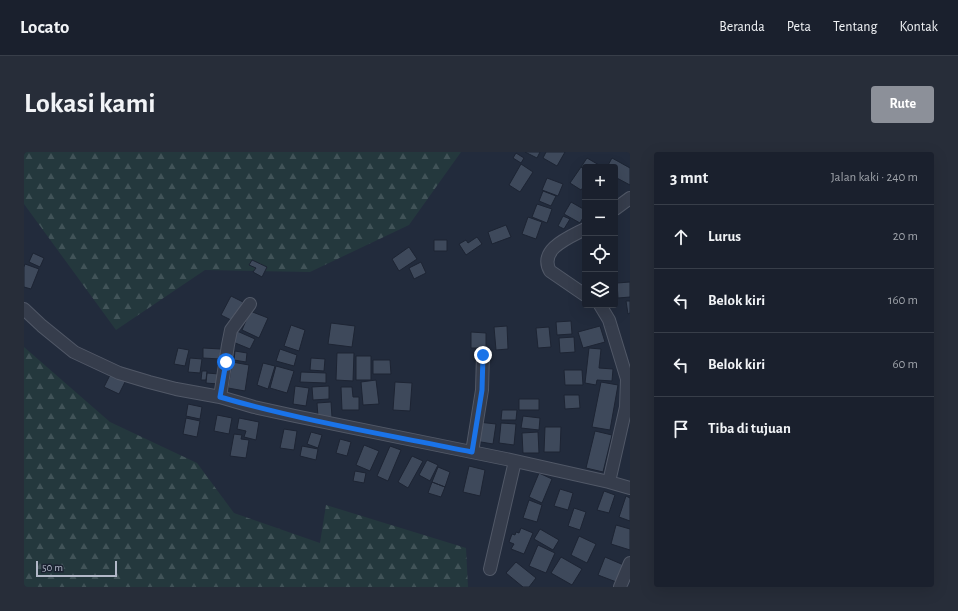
<!DOCTYPE html>
<html lang="id">
<head>
<meta charset="utf-8">
<style>
	:root { --surface:#1a202d; --page:#272d39; --text:#f1f3f6; --muted:#9fa3aa; --line:#383e49; --accent:#8c9099 }
	body { margin:0; font-family:"Alegreya Sans",sans-serif; background:var(--page); color:var(--text) }
	.controls { position:absolute; right:12px; top:12px; display:grid; overflow:hidden; border-radius:4px; box-shadow:0 4px 16px #0002 }
	.controls button { width:36px; height:36px; display:grid; place-items:center; padding:0; border:0; border-bottom:1px solid var(--line); background:var(--surface); color:var(--text); font:20px sans-serif }
	.scale { position:absolute; left:12px; bottom:10px; width:81px; box-sizing:border-box; padding-left:4px; border:2px solid #b2b8c8; border-top:0; font-size:11px; line-height:14px; white-space:nowrap; color:#b2b8c8; -webkit-text-stroke:3px #1b2231; paint-order:stroke }
	.stop { position:absolute; width:12px; height:12px; margin:-9px; border:3px solid #1a73e8; border-radius:50%; background:#fff }
	.stop.end { background:#1a73e8; border-color:#fff; box-shadow:0 1px 4px #0008 }
	.list { margin:0; padding:0; list-style:none }
	h2 { display:flex; justify-content:space-between; align-items:center; height:52px; margin:0; padding:0 16px; font-size:17px }
	h2 small { font-size:13px; font-weight:400; color:var(--muted) }
	.list li { display:grid; grid-template-columns:26px 1fr auto; gap:12px; align-items:center; box-sizing:border-box; height:64px; padding:0 16px; border-top:1px solid var(--line) }
	.list b { display:block; font-size:15px; white-space:nowrap }
	.list em { font-size:13px; font-style:normal; color:var(--muted) }
	.icon { flex:none; width:22px; height:22px; fill:none; stroke:currentColor; stroke-width:2; stroke-linecap:round; stroke-linejoin:round }
	.map { position:relative; flex:none; width:606px; height:435px; overflow:hidden; border-radius:4px }
	header { display:flex; align-items:center; gap:24px; box-sizing:border-box; height:56px; padding:0 20px; background:var(--surface); border-bottom:1px solid var(--line) }
	header strong { font-size:19px }
	nav { display:flex; gap:22px; margin-inline-start:auto; font-size:14px }
	.intro { display:flex; align-items:center; justify-content:space-between; box-sizing:border-box; height:96px; padding:0 24px }
	h1 { margin:0; font-size:28px }
	.button { padding:10px 18px; border-radius:4px; background:var(--accent); color:#fff; font-size:14px; font-weight:700 }
	main { display:flex; gap:24px; padding:0 24px }
	aside { flex:1; background:var(--surface); border-radius:4px; box-shadow:0 4px 16px #0002 }
	.map>svg:first-child { display:block }
	.forest { fill:url(#forest-firs) }
	.building { fill:#3e495b; stroke:#1d2433 }
	.lines { fill:none; stroke-linecap:round; stroke-linejoin:round }
	.minor-casing { stroke:#515867; stroke-width:14 }
	.minor { stroke:#363d4c; stroke-width:12 }
	.route { stroke:#1a73e8; stroke-width:5 }
</style>
</head>
<body>
<header>
<strong>Locato</strong>
<nav><a>Beranda</a><a>Peta</a><a>Tentang</a><a>Kontak</a></nav>
</header>
<div class="intro"><h1>Lokasi kami</h1><a class="button">Rute</a></div>
<main>
<div class="map">
<svg width="606" height="435" viewBox="0 0 606 435">
	<defs>
		<pattern id="forest-firs" width="22" height="20" patternUnits="userSpaceOnUse"><rect width="22" height="20" fill="#24383d"/><path d="M5 1l3.5 6h-7zM16 11l3.5 6h-7z" fill="#415358"/></pattern>
	</defs>
	<rect width="100%" height="100%" fill="#222b3c"/>
	<path class="forest" d="M0,0H437L385,73L286,120L181,118L92,178L0,52Z
		M0,195L86,270L173,311L210,361L296,391L302,353L442,396L444,435H0Z"/>
	<path class="building" d="M501,0H516L513,6Z
		M522,0H541L533,14L519,6Z
		M492,1L500,6L497,11L489,6Z
		M563,6L575,13L574,15H561V17L557,15Z
		M588,6L606,16V33L591,25V15H583Z
		M497,12L509,20L496,40L485,33Z
		M557,15L561,17V33L557,38L546,31Z
		M523,26L539,32L534,44L518,38Z
		M519,39L532,44L527,54L515,49Z
		M547,50L561,58V62L556,71L540,62Z
		M513,52L528,57L523,71L508,65Z
		M539,64L546,67L540,77L534,74Z
		M504,65L518,70L512,87L498,82Z
		M482,73L487,85L468,92L464,80Z
		M453,85L458,92L442,103L435,92L442,88L444,91Z
		M410,88H423V99H410Z
		M385,95L393,107L375,119L368,107Z
		M9,101L20,106L16,115L5,110Z
		M228,108L243,115L238,125L229,120L232,116L225,113Z
		M397,110L402,121L390,127L385,116Z
		M1,112L15,117L7,137L0,135V115Z
		M606,130V145L594,146L593,131Z
		M207,144L219,150L209,169L197,163Z
		M602,149H606V161L604,162Z
		M226,159L244,166L235,186L218,178Z
		M547,169L548,182L533,183L532,170Z
		M307,171L331,174L328,195L304,192Z
		M267,173L281,178L275,199L260,194Z
		M483,174L484,197L472,198L470,175Z
		M576,174L581,190L559,196L554,180Z
		M525,175L527,195L514,196L512,176Z
		M213,179L231,187L226,197L209,190Z
		M447,180L462,181V196H447Z
		M550,185L551,200L536,201L535,186Z
		M154,196L165,198L161,214L150,212Z
		M179,196L197,197L196,207L179,206Z
		M565,196L577,197L575,216L589,217L588,229L573,228L572,233L561,231Z
		M256,197L273,203L270,214L252,209Z
		M211,199L223,201L222,210L210,208Z
		M313,201H330L329,229L312,228Z
		M332,204H347V228H332Z
		M166,206L178,207L176,221L164,220Z
		M287,206L301,207L300,219L286,218Z
		M349,208H366L367,222H349Z
		M208,210L225,213L221,239L204,236Z
		M239,211L251,214L244,237L233,233Z
		M252,214L270,219L263,241L246,236Z
		M540,218H558L559,233H541Z
		M178,219H183L182,228H177Z
		M277,220L302,221V231L276,230Z
		M87,221L102,228L95,242L80,235Z
		M183,221L195,222L194,232L182,231Z
		M352,228L355,252L339,253L337,230Z
		M371,230L388,231L386,259L369,258Z
		M577,230L594,233L586,278L568,275Z
		M271,234L285,236L282,254L269,252Z
		M305,234V247L289,248L288,235Z
		M317,235H328L329,245H335V258H318Z
		M540,243H555L556,256L541,257Z
		M495,247H515V258H495Z
		M307,250L308,265H294L293,251Z
		M164,252L178,255L176,267L162,264Z
		M478,258H493L492,268H477Z
		M193,263L208,266L205,282L190,279Z
		M499,264L516,266L515,278L497,276Z
		M162,266L176,269L173,285L159,282Z
		M215,266L235,270L232,288L220,285L222,279L213,277Z
		M454,270L472,272L469,292L451,289Z
		M477,271L492,272L490,293L475,291Z
		M521,275H537L536,300H520Z
		M260,277L273,279L270,298L256,296Z
		M571,279L588,283L579,320L562,316Z
		M287,280L298,283L294,296L283,292Z
		M514,280L515,301H499L498,281Z
		M210,282L218,283L217,287L225,288L222,306L206,304Z
		M316,287L327,290L323,304L312,301Z
		M340,293L355,299L346,319L332,313Z
		M278,294L294,297L292,308L276,304Z
		M366,294L377,298L364,329L353,324Z
		M388,304L399,309L384,336L374,330Z
		M403,308L414,313L406,329L395,323Z
		M445,314L461,318L456,344L439,340Z
		M414,315L426,320L421,335L408,330Z
		M331,319L342,321L340,331L329,329Z
		M515,321L528,327L518,351L505,345Z
		M408,330L421,335L417,345L404,341Z
		M536,337L549,341L544,358L530,354Z
		M580,339L591,343L585,361L573,358Z
		M602,344L606,346V369L595,365Z
		M505,348L518,353L513,370L499,366Z
		M550,356L562,360L556,378L544,374Z
		M592,373L606,377V398L587,392Z
		M497,376L509,381L500,402L487,397L490,392L485,390L488,382L491,383L492,380L495,381Z
		M516,377L535,388L529,398L510,387Z
		M555,384L572,392L563,411L547,403Z
		M514,393L531,401L522,421L505,414Z
		M537,405L558,417L548,433L527,421Z
		M581,405L602,414L595,431L574,423Z
		M492,410L512,426L505,435H499L482,421Z"/>
	<g class="lines">
		<g class="minor-casing">
			<path id="minor" d="M591,57L606,46
				M561,77C546,85 514,97 526,119L561,143
				M576,153L585,168L603,227L602,255L585,330L606,336
				M0,157L18,174L50,200L95,221L125,230L152,237L196,245L230,255L271,264L482,307L585,330
				M196,245L204,193L207,178L226,152
				M448,300L458,238L459,203
				M466,417L491,309
				M596,435L606,411"/>
		</g>
		<use href="#minor" class="minor"/>
	</g>
	<g class="lines">
		<path class="route" d="M202,210L196,245C279,269 364,283 448,300L458,238L459,203"/>
	</g>
</svg>
<div class="controls">
<button>+</button>
<button>−</button>
<button><svg class="icon" aria-label="locate" viewBox="0 0 24 24"><circle cx="12" cy="12" r="6"/><path d="M12 2v4M12 18v4M2 12h4M18 12h4"/></svg></button>
<button><svg class="icon" aria-label="layers" viewBox="0 0 24 24"><path d="M12 4l9 5-9 5-9-5zM3 14l9 5 9-5"/></svg></button>
</div>
<div class="scale">50 m</div>
<div class="stop" style="left:202px;top:210px"></div>
<div class="stop end" style="left:459px;top:203px"></div>
</div>
<aside>
<h2>3 mnt<small>Jalan kaki · 240 m</small></h2>
<ul class="list">
<li><svg class="icon" aria-label="ahead" viewBox="0 0 24 24"><path d="M12 20V5M6 11l6-6 6 6"/></svg><div><b>Lurus</b></div><em>20 m</em></li>
<li><svg class="icon" aria-label="left" viewBox="0 0 24 24"><path d="M17 20v-9H6M10 6l-5 5 5 5"/></svg><div><b>Belok kiri</b></div><em>160 m</em></li>
<li><svg class="icon" aria-label="left" viewBox="0 0 24 24"><path d="M17 20v-9H6M10 6l-5 5 5 5"/></svg><div><b>Belok kiri</b></div><em>60 m</em></li>
<li><svg class="icon" aria-label="arrive" viewBox="0 0 24 24"><path d="M6 21V4h12l-3 4 3 4H6"/></svg><div><b>Tiba di tujuan</b></div></li>
</ul>
</aside>
</main>
</body>
</html>
